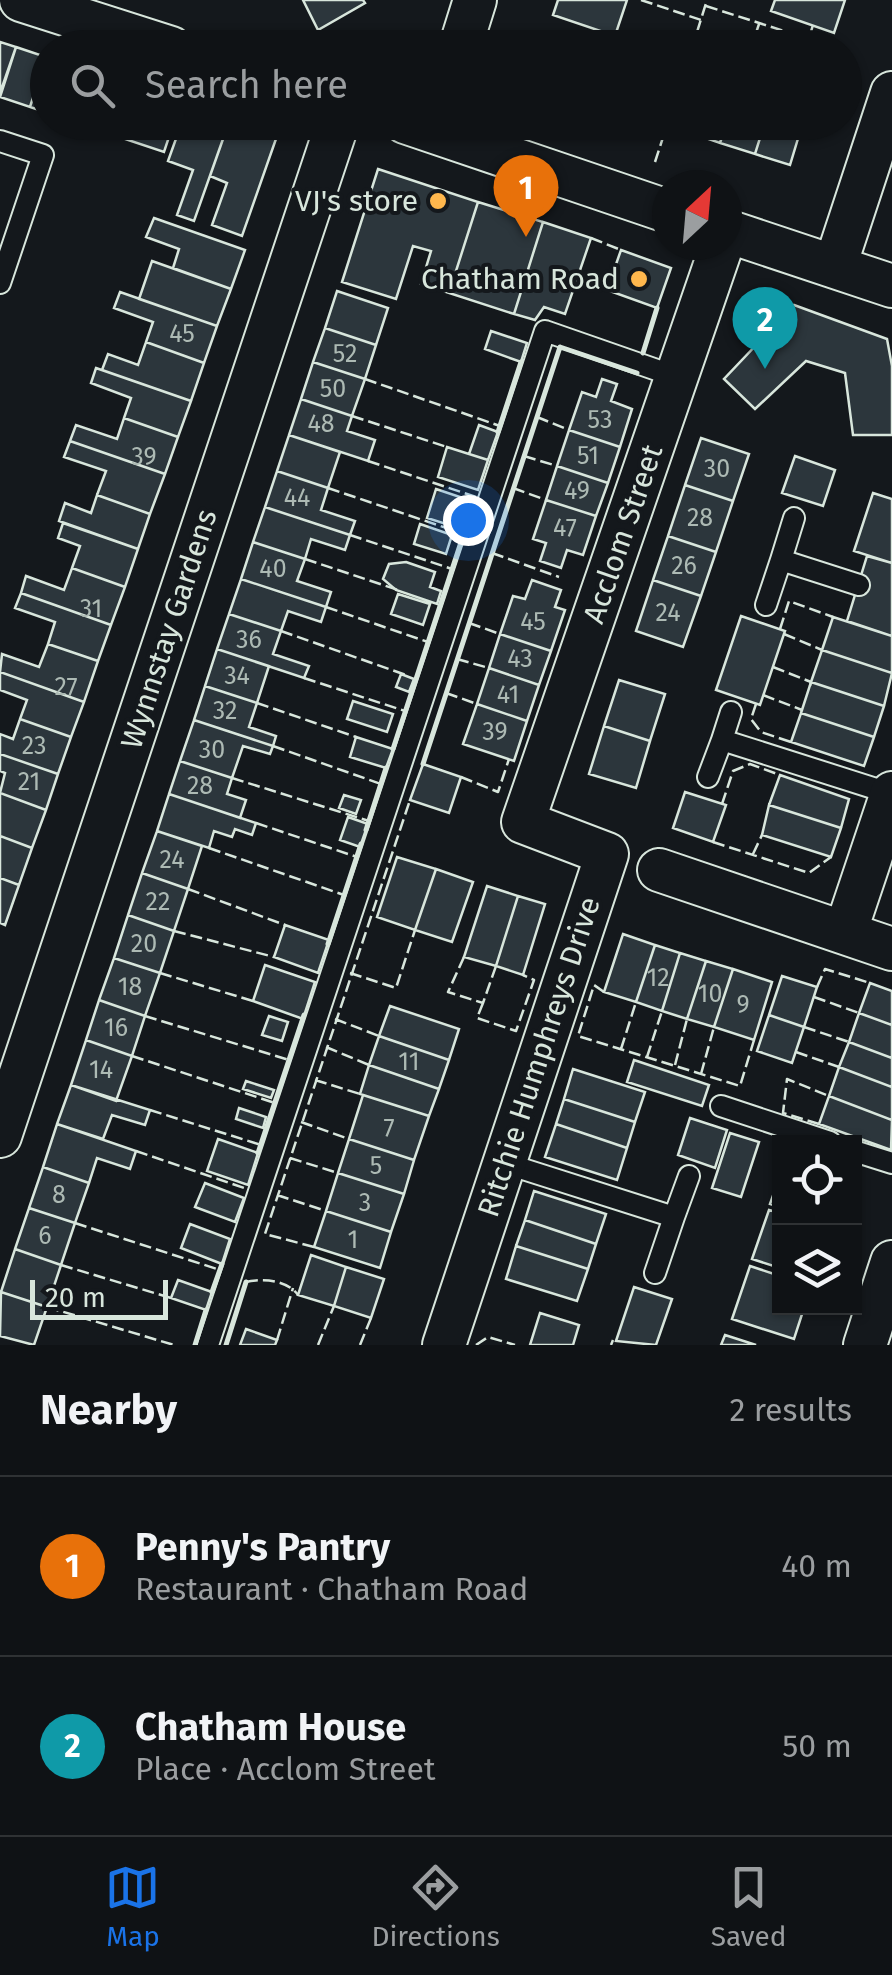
<!DOCTYPE html>
<html lang="en">
<head>
<meta charset="utf-8">
<style>
	:root { --surface:#0f1215; --page:#1d2022; --text:#f1f3f6; --muted:#9b9ea0; --line:#2f3234; --accent:#1a73e8 }
	body { margin:0; font-family:"Fira Sans",sans-serif; background:var(--page); color:var(--text) }
	.controls { position:absolute; right:30px; bottom:30px; display:grid; overflow:hidden; border-radius:0px; box-shadow:0 2px 8px #0004 }
	.controls button { width:90px; height:90px; display:grid; place-items:center; padding:0; border:0; border-bottom:2px solid var(--line); background:var(--surface); color:var(--text); font:50px sans-serif }
	.compass { position:absolute; left:652px; top:170px; width:90px; height:90px; border-radius:50%; background:var(--surface); box-shadow:0 2px 8px #0004; rotate:26deg }
	.scale { position:absolute; left:30px; bottom:25px; width:138px; box-sizing:border-box; padding-left:10px; border:5px solid #d8e6dc; border-top:0; font-size:28px; line-height:35px; white-space:nowrap; color:#d8e6dc; -webkit-text-stroke:8px #14181c; paint-order:stroke }
	.you { position:absolute; left:468px; top:520px; width:35px; height:35px; margin:-25px; border:8px solid #fff; border-radius:50%; background:#1a73e8; box-shadow:0 0 0 15px #1a73e833 }
	.badge { display:grid; place-items:center; width:65px; height:65px; border-radius:50%; background:var(--accent); color:#fff; font-size:32px; font-weight:700 }
	.pin { position:absolute; translate:-50% -82px; filter:drop-shadow(0 2px 5px #0008) }
	.pin::after { content:''; position:absolute; top:52px; width:35px; height:30px; background:inherit; clip-path:polygon(0 0,100% 0,50% 100%) }
	.list { margin:0; padding:0; list-style:none }
	h2 { display:flex; justify-content:space-between; align-items:center; height:130px; margin:0; padding:0 40px; font-size:42px }
	h2 small { font-size:32px; font-weight:400; color:var(--muted) }
	.list li { display:grid; grid-template-columns:65px 1fr auto; gap:30px; align-items:center; box-sizing:border-box; height:180px; padding:0 40px; border-top:2px solid var(--line) }
	.list b { display:block; font-size:38px; white-space:nowrap }
	.list p { margin:0; font-size:32px; white-space:nowrap; color:var(--muted) }
	.list em { font-size:32px; font-style:normal; color:var(--muted) }
	.icon { flex:none; width:55px; height:55px; fill:none; stroke:currentColor; stroke-width:2; stroke-linecap:round; stroke-linejoin:round }
	.map { position:relative; flex:none; width:892px; height:1345px; overflow:hidden }
	.search { position:absolute; background:var(--surface); box-shadow:0 2px 8px #0004; left:30px; right:30px; top:30px; height:110px; display:flex; align-items:center; gap:25px; box-sizing:border-box; padding:0 35px; border-radius:55px; color:var(--muted); font-size:38px }
	.sheet { height:490px; background:var(--surface) }
	nav { display:flex; justify-content:space-around; align-items:center; box-sizing:border-box; height:140px; border-top:2px solid var(--line); background:var(--surface); font-size:28px; color:var(--muted) }
	nav a { display:grid; justify-items:center; gap:5px }
	nav .on { color:var(--accent) }
	.map>svg:first-child { display:block }
	.building { fill:#2c363c; stroke:#d8e6dc; stroke-width:2.5 }
	.lines { fill:none; stroke-linecap:round; stroke-linejoin:round }
	.lane-casing { stroke:#d8e6dc; stroke-width:24 }
	.street-casing { stroke:#d8e6dc; stroke-width:46 }
	.lane { stroke:#14181c; stroke-width:20 }
	.street { stroke:#14181c; stroke-width:42 }
	.fence { stroke:#d8e6dc; stroke-width:2.5; stroke-dasharray:12 5; stroke-linecap:butt }
	.wall { stroke:#d8e6dc; stroke-width:5 }
	.poi-dot { fill:#ffb74d; stroke:#14181c; stroke-width:4 }
	.labels { text-anchor:middle; dominant-baseline:central; stroke-width:8; stroke-linejoin:round; paint-order:stroke }
	.number-label { font-size:25px; fill:#adbab4 }
	.poi-label { font-size:30px; fill:#d8e6dc; stroke:#14181c; text-anchor:end }
	.street-label { font-size:30px; fill:#d8e6dc; stroke:#14181c }
</style>
</head>
<body>
<div class="map">
<svg width="892" height="1345" viewBox="0 0 892 1345">
	<rect width="100%" height="100%" fill="#14181c"/>
	<path class="building" d="M303,0H363L365,3L318,30Z
		M558,0H627L615,36L553,15Z
		M775,0H845L834,33L771,11Z
		M544,39L569,48H541Z
		M0,42L16,47L0,93Z
		M16,47L46,57L30,107L0,97Z
		M46,57H48V113L30,107Z
		M100,122H134L128,140L98,130Z
		M134,122H174L164,152L128,140Z
		M182,122H229L194,221L177,215L193,170L168,161Z
		M229,122L277,136L242,236L212,225L227,183L210,176Z
		M688,122H727L720,143L685,131Z
		M727,122H765L755,154L720,143Z
		M765,122H803L790,165L755,154Z
		M378,169L478,202L449,293L421,284L431,251L413,246L396,299L342,282Z
		M478,202L543,222L514,314L449,293Z
		M154,218L245,250L231,289L173,268L179,249L146,237Z
		M543,222L591,238L565,314L544,307L535,320L514,314Z
		M621,250L671,268L657,308L607,290Z
		M152,261L231,289L217,326L139,299Z
		M337,291L388,308L376,345L325,328Z
		M120,292L217,326L204,363L146,342L153,322L114,308Z
		M794,305L887,339L892,366V435H853L845,373L806,361L755,409L724,379Z
		M325,328L376,345L365,379L313,362Z
		M491,331L527,343L521,362L485,349Z
		M146,342L204,363L191,401L102,370L108,354L138,365Z
		M313,362L365,379L352,416L301,399Z
		M96,368L191,401L178,437L124,418L131,398L91,383Z
		M602,379L617,384L611,401L632,409L620,447L569,430L582,392L596,397Z
		M301,399L352,416L347,431L375,440L368,461L289,435Z
		M124,418L178,437L165,474L70,441L76,425L117,439Z
		M479,425L498,432L488,460L469,454Z
		M569,430L620,447L608,483L557,466Z
		M289,435L340,452L328,488L277,471Z
		M701,438L749,454L733,501L685,485Z
		M70,441L165,474L150,514L97,495L106,471L64,457Z
		M447,447L488,460L478,490L438,477Z
		M795,456L835,470L823,506L782,493Z
		M557,466L608,483L596,516L546,500Z
		M277,471L328,488L321,510L355,521L350,535L265,507Z
		M685,485L733,501L716,552L668,536Z
		M436,489L475,502L465,530L427,518Z
		M873,493L892,499V563L854,551Z
		M97,495L150,514L138,549L59,521L65,503L91,513Z
		M546,500L596,516L583,555L567,550L561,568L540,561L546,543L533,539Z
		M265,507L350,535L345,550L311,539L305,559L253,542Z
		M63,523L138,549L125,587L72,568L80,546L58,538Z
		M420,524L452,535L446,554L414,544Z
		M668,536L716,552L701,596L653,580Z
		M253,542L305,559L297,581L331,592L326,607L241,579Z
		M867,556L892,563V636L847,621Z
		M406,562L435,572L430,587L441,591L437,604L396,590L383,579L389,564Z
		M72,568L125,587L111,625L21,593L26,576L64,590Z
		M241,579L326,607L321,622L288,611L281,631L229,614Z
		M532,580L561,590L555,607L565,610L551,651L500,634L513,596L525,599Z
		M653,580L701,596L683,647L636,631Z
		M21,593L111,625L98,661L48,644L55,622L15,608Z
		M398,594L430,604L423,625L391,614Z
		M229,614L281,631L273,654L309,666L304,678L217,649Z
		M741,616L785,631L760,705L716,690Z
		M833,617L892,636V673L822,650Z
		M500,634L551,651L539,685L489,668Z
		M48,644L98,661L84,702L0,672L2,654L39,667Z
		M217,649L269,666L257,703L205,686Z
		M822,650L892,673L884,706L811,682Z
		M489,668L539,685L527,721L477,704Z
		M0,672L84,702L71,737L20,719L27,700L0,690Z
		M401,674L414,679L409,692L396,687Z
		M619,680L665,694L650,741L604,726Z
		M811,682L884,706L874,737L801,713Z
		M205,686L257,703L249,727L276,736L273,746L194,720Z
		M353,701L393,714L387,732L347,719Z
		M477,704L527,721L514,761L463,744Z
		M801,713L874,737L864,766L791,742Z
		M20,719L71,737L58,774L0,754V734L13,739Z
		M194,720L273,746L270,754L243,746L232,778L180,761Z
		M604,726L650,741L636,788L589,774Z
		M356,737L393,749L386,768L350,757Z
		M0,754L58,774L46,810L0,793L5,773L0,771Z
		M180,761L232,778L227,794L246,800L240,818L169,794Z
		M423,764L461,777L449,813L410,800Z
		M780,775L849,799L841,828L769,805Z
		M685,792L726,805L713,842L673,828Z
		M0,793L46,810L32,848L0,836Z
		M169,794L256,823L252,835L235,829L232,837L214,831L209,848L157,831Z
		M344,795L361,800L356,814L339,808Z
		M769,805L841,828L831,857L762,835Z
		M348,817L368,824L360,847L340,840Z
		M157,831L202,846L188,889L142,873Z
		M0,836L32,848L19,885L0,878Z
		M397,857L436,869L415,930L377,917Z
		M436,869L473,882L452,942L415,930Z
		M142,873L188,889L174,931L128,915Z
		M0,878L19,885L5,925L0,923Z
		M487,886L518,896L496,966L464,957Z
		M518,896L545,904L523,975L496,966Z
		M128,915L174,931L160,973L114,958Z
		M285,925L329,940L318,973L274,957Z
		M623,934L655,945L636,1002L604,992Z
		M655,945L680,953L662,1011L636,1002Z
		M680,953L706,961L687,1019L662,1011Z
		M114,958L160,973L145,1016L99,1000Z
		M706,961L733,969L714,1027L687,1019Z
		M265,965L315,982L303,1019L253,1001Z
		M733,969L772,982L754,1040L714,1027Z
		M782,976L817,987L804,1027L769,1015Z
		M870,983L892,991V1025L859,1013Z
		M99,1000L145,1016L132,1056L86,1040Z
		M390,1006L459,1029L449,1060L379,1036Z
		M859,1013L892,1025V1058L849,1042Z
		M769,1015L804,1027L792,1063L757,1051Z
		M269,1016L288,1022L282,1041L262,1035Z
		M379,1036L449,1060L439,1089L369,1065Z
		M86,1040L132,1056L116,1101L71,1085Z
		M849,1042L892,1058V1087L839,1067Z
		M634,1060L709,1085L702,1106L627,1082Z
		M369,1065L439,1089L429,1116L360,1094Z
		M839,1067L892,1087V1120L829,1096Z
		M573,1069L645,1092L635,1122L564,1099Z
		M246,1081L274,1090L271,1098L243,1089Z
		M71,1085L150,1110L145,1125L112,1115L103,1139L57,1124Z
		M363,1095L429,1116L414,1160L349,1139Z
		M829,1096L892,1120L891,1150L819,1124Z
		M564,1099L635,1122L627,1148L556,1124Z
		M239,1108L266,1117L263,1128L236,1119Z
		M690,1118L727,1130L715,1168L678,1155Z
		M57,1124L136,1151L130,1169L97,1158L89,1183L43,1167Z
		M556,1124L627,1148L617,1180L545,1157Z
		M730,1133L759,1142L741,1197L712,1188Z
		M218,1139L258,1153L248,1185L207,1171Z
		M349,1139L414,1160L404,1194L338,1173Z
		M43,1167L89,1183L75,1223L29,1208Z
		M338,1173L404,1194L391,1232L326,1211Z
		M780,1176V1207L770,1204Z
		M205,1183L244,1198L235,1222L195,1207Z
		M534,1191L606,1214L596,1244L525,1220Z
		M29,1208L75,1223L61,1265L15,1249Z
		M769,1210L780,1213V1268L752,1259Z
		M326,1211L391,1232L380,1268L314,1247Z
		M525,1220L596,1244L588,1269L516,1246Z
		M190,1224L230,1239L222,1264L181,1248Z
		M516,1246L588,1269L577,1301L506,1279Z
		M15,1249L61,1265L47,1307L1,1292Z
		M311,1255L346,1267L334,1306L298,1295Z
		M750,1266L780,1276V1308H804L794,1339L732,1319Z
		M346,1267L384,1279L371,1318L334,1306Z
		M178,1280L212,1292L206,1310L171,1298Z
		M634,1287L672,1299L656,1345L616,1341Z
		M1,1292L47,1307L34,1345L0,1336Z
		M540,1313L579,1325L573,1345H530Z
		M246,1329L277,1340L275,1345H240Z
		M725,1335L756,1345H721Z"/>
	<g class="lines">
		<g class="lane-casing">
			<path id="lane" d="M0,141L43,155L0,283
				M781,560L794,518
				M766,605L781,560L859,585
				M722,740L731,712
				M708,777L722,740L892,794
				M721,1106L830,1142
				M854,1151L892,1163
				M504,1163L674,1217L655,1273
				M674,1217L689,1176
				M208,1345L545,331L677,377"/>
		</g>
		<g class="street-casing">
			<path id="street" d="M21,0L171,48
				M460,48L475,0
				M405,122L667,211
				M727,231L892,286
				M835,266L892,93
				M659,870L892,949
				M845,933L892,793
				M0,1136L338,122
				M444,1345L607,854L523,822L722,245
				M865,1345L892,1262"/>
		</g>
		<use href="#lane" class="lane"/>
		<use href="#street" class="street"/>
		<path class="fence" d="M641,0L701,20
			M706,6L809,39
			M589,48L595,29
			M692,48L707,0
			M751,48L759,24
			M789,48H796
			M806,48L813,25
			M844,64V68
			M655,162L668,122
			M591,238L621,250
			M365,379L500,426
			M352,416L447,447
			M537,417L569,430
			M524,456L557,466
			M368,461L476,497
			M328,488L464,534
			M513,488L546,500
			M350,535L452,569
			M492,553L559,577
			M305,559L398,590
			M326,607L428,642
			M469,623L500,634
			M780,629L789,601L833,617
			M281,631L406,675
			M784,634L822,650
			M457,659L489,668
			M773,667L811,682L810,686
			M304,678L405,711
			M446,693L477,704
			M763,695L802,710
			M257,703L356,737
			M756,704L751,719L761,732L791,742
			M273,746L381,784
			M461,777L498,792L509,759
			M232,778L369,821
			M722,804L733,771L750,764L780,775
			M256,823L357,857
			M713,842L809,873L831,857
			M209,848L344,895
			M753,854L762,835
			M188,889L285,925
			M174,931L274,957
			M464,957L448,992L483,1003L496,966
			M160,973L253,1001
			M350,973L396,988L415,930
			M817,987L825,969L870,983
			M604,992L594,985L578,1036L740,1086L754,1040
			M814,997L859,1013
			M483,1003L477,1018L516,1031L534,980L523,975
			M145,1016L289,1060
			M335,1019L379,1036
			M804,1027L849,1042
			M326,1047L369,1065
			M621,1049L636,1002
			M796,1052L839,1067
			M132,1056L275,1103
			M647,1057L662,1011
			M675,1065L687,1019
			M701,1074L714,1027
			M315,1080L360,1094
			M150,1110L261,1145
			M301,1122L349,1139
			M819,1124L783,1113L787,1079L829,1096
			M136,1151L247,1189
			M290,1158L338,1173
			M277,1195L326,1211
			M75,1223L220,1270
			M314,1247L265,1234L410,800
			M61,1265L171,1298
			M246,1282C263,1278 287,1280 298,1295
			M47,1307L174,1345
			M277,1340L293,1288
			M318,1345L334,1306
			M360,1345L371,1318
			M476,1345L488,1337L515,1345
			M611,1345L613,1340"/>
		<path class="wall" d="M643,353L657,308
			M498,432L521,362
			M393,749L465,530
			M423,764L560,347L637,373
			M366,830L386,768
			M328,944L361,844
			M258,1153L304,1015
			M212,1292L222,1264
			M195,1345L206,1310
			M226,1345L246,1282"/>
	</g>
	<g class="poi-dot">
		<circle cx="438" cy="201" r="10"/>
		<circle cx="639" cy="279" r="10"/>
	</g>
	<g class="labels">
		<g class="number-label">
			<text x="182" y="334">45</text>
			<text x="345" y="354">52</text>
			<text x="333" y="389">50</text>
			<text x="600" y="420">53</text>
			<text x="321" y="424">48</text>
			<text x="588" y="456">51</text>
			<text x="144" y="457">39</text>
			<text x="717" y="469">30</text>
			<text x="577" y="491">49</text>
			<text x="297" y="498">44</text>
			<text x="700" y="518">28</text>
			<text x="565" y="528">47</text>
			<text x="684" y="566">26</text>
			<text x="273" y="569">40</text>
			<text x="91" y="609">31</text>
			<text x="668" y="613">24</text>
			<text x="533" y="622">45</text>
			<text x="249" y="640">36</text>
			<text x="520" y="659">43</text>
			<text x="237" y="676">34</text>
			<text x="66" y="687">27</text>
			<text x="508" y="695">41</text>
			<text x="225" y="711">32</text>
			<text x="495" y="732">39</text>
			<text x="34" y="746">23</text>
			<text x="212" y="750">30</text>
			<text x="29" y="782">21</text>
			<text x="200" y="786">28</text>
			<text x="172" y="860">24</text>
			<text x="158" y="902">22</text>
			<text x="144" y="944">20</text>
			<text x="658" y="978">12</text>
			<text x="130" y="987">18</text>
			<text x="710" y="994">10</text>
			<text x="743" y="1005">9</text>
			<text x="116" y="1028">16</text>
			<text x="409" y="1062">11</text>
			<text x="101" y="1070">14</text>
			<text x="389" y="1128">7</text>
			<text x="376" y="1166">5</text>
			<text x="59" y="1195">8</text>
			<text x="365" y="1203">3</text>
			<text x="45" y="1236">6</text>
			<text x="353" y="1240">1</text>
		</g>
		<g class="poi-label">
			<text x="418" y="201">VJ's store</text>
			<text x="619" y="279">Chatham Road</text>
		</g>
		<g class="street-label">
			<text transform="translate(623 534) rotate(-71)">Acclom Street</text>
			<text transform="translate(169 629) rotate(-72)">Wynnstay Gardens</text>
			<text transform="translate(539 1057) rotate(-72)">Ritchie Humphreys Drive</text>
		</g>
	</g>
</svg>
<div class="controls">
<button><svg class="icon" aria-label="locate" viewBox="0 0 24 24"><circle cx="12" cy="12" r="6"/><path d="M12 2v4M12 18v4M2 12h4M18 12h4"/></svg></button>
<button><svg class="icon" aria-label="layers" viewBox="0 0 24 24"><path d="M12 4l9 5-9 5-9-5zM3 14l9 5 9-5"/></svg></button>
</div>
<svg class="compass" viewBox="-18 -18 36 36"><path d="M0-13l5 13h-10z" fill="#e53935"/><path d="M0 13l5-13h-10z" fill="#9b9ea0"/></svg>
<div class="scale">20 m</div>
<div class="you"></div>
<div class="pin badge" style="left:526px;top:237px;background:#e8710a">1</div>
<div class="pin badge" style="left:765px;top:369px;background:#0f9aa8">2</div>
<div class="search"><svg class="icon" aria-label="search" viewBox="0 0 24 24"><circle cx="10" cy="10" r="6"/><path d="M15 15l6 6"/></svg>Search here</div>
</div>
<section class="sheet">
<h2>Nearby<small>2 results</small></h2>
<ul class="list">
<li><span class="badge" style="background:#e8710a">1</span><div><b>Penny's Pantry</b><p>Restaurant · Chatham Road</p></div><em>40 m</em></li>
<li><span class="badge" style="background:#0f9aa8">2</span><div><b>Chatham House</b><p>Place · Acclom Street</p></div><em>50 m</em></li>
</ul>
</section>
<nav>
<a class="on"><svg class="icon" aria-label="map" viewBox="0 0 24 24"><path d="M3 6l6-2 6 2 6-2v14l-6 2-6-2-6 2zM9 4v14M15 6v14"/></svg>Map</a>
<a><svg class="icon" aria-label="directions" viewBox="0 0 24 24"><path d="M12 3l9 9-9 9-9-9zM9 14v-3h6M13 9l2 2-2 2"/></svg>Directions</a>
<a><svg class="icon" aria-label="saved" viewBox="0 0 24 24"><path d="M7 4h10v16l-5-4-5 4z"/></svg>Saved</a>
</nav>
</body>
</html>
